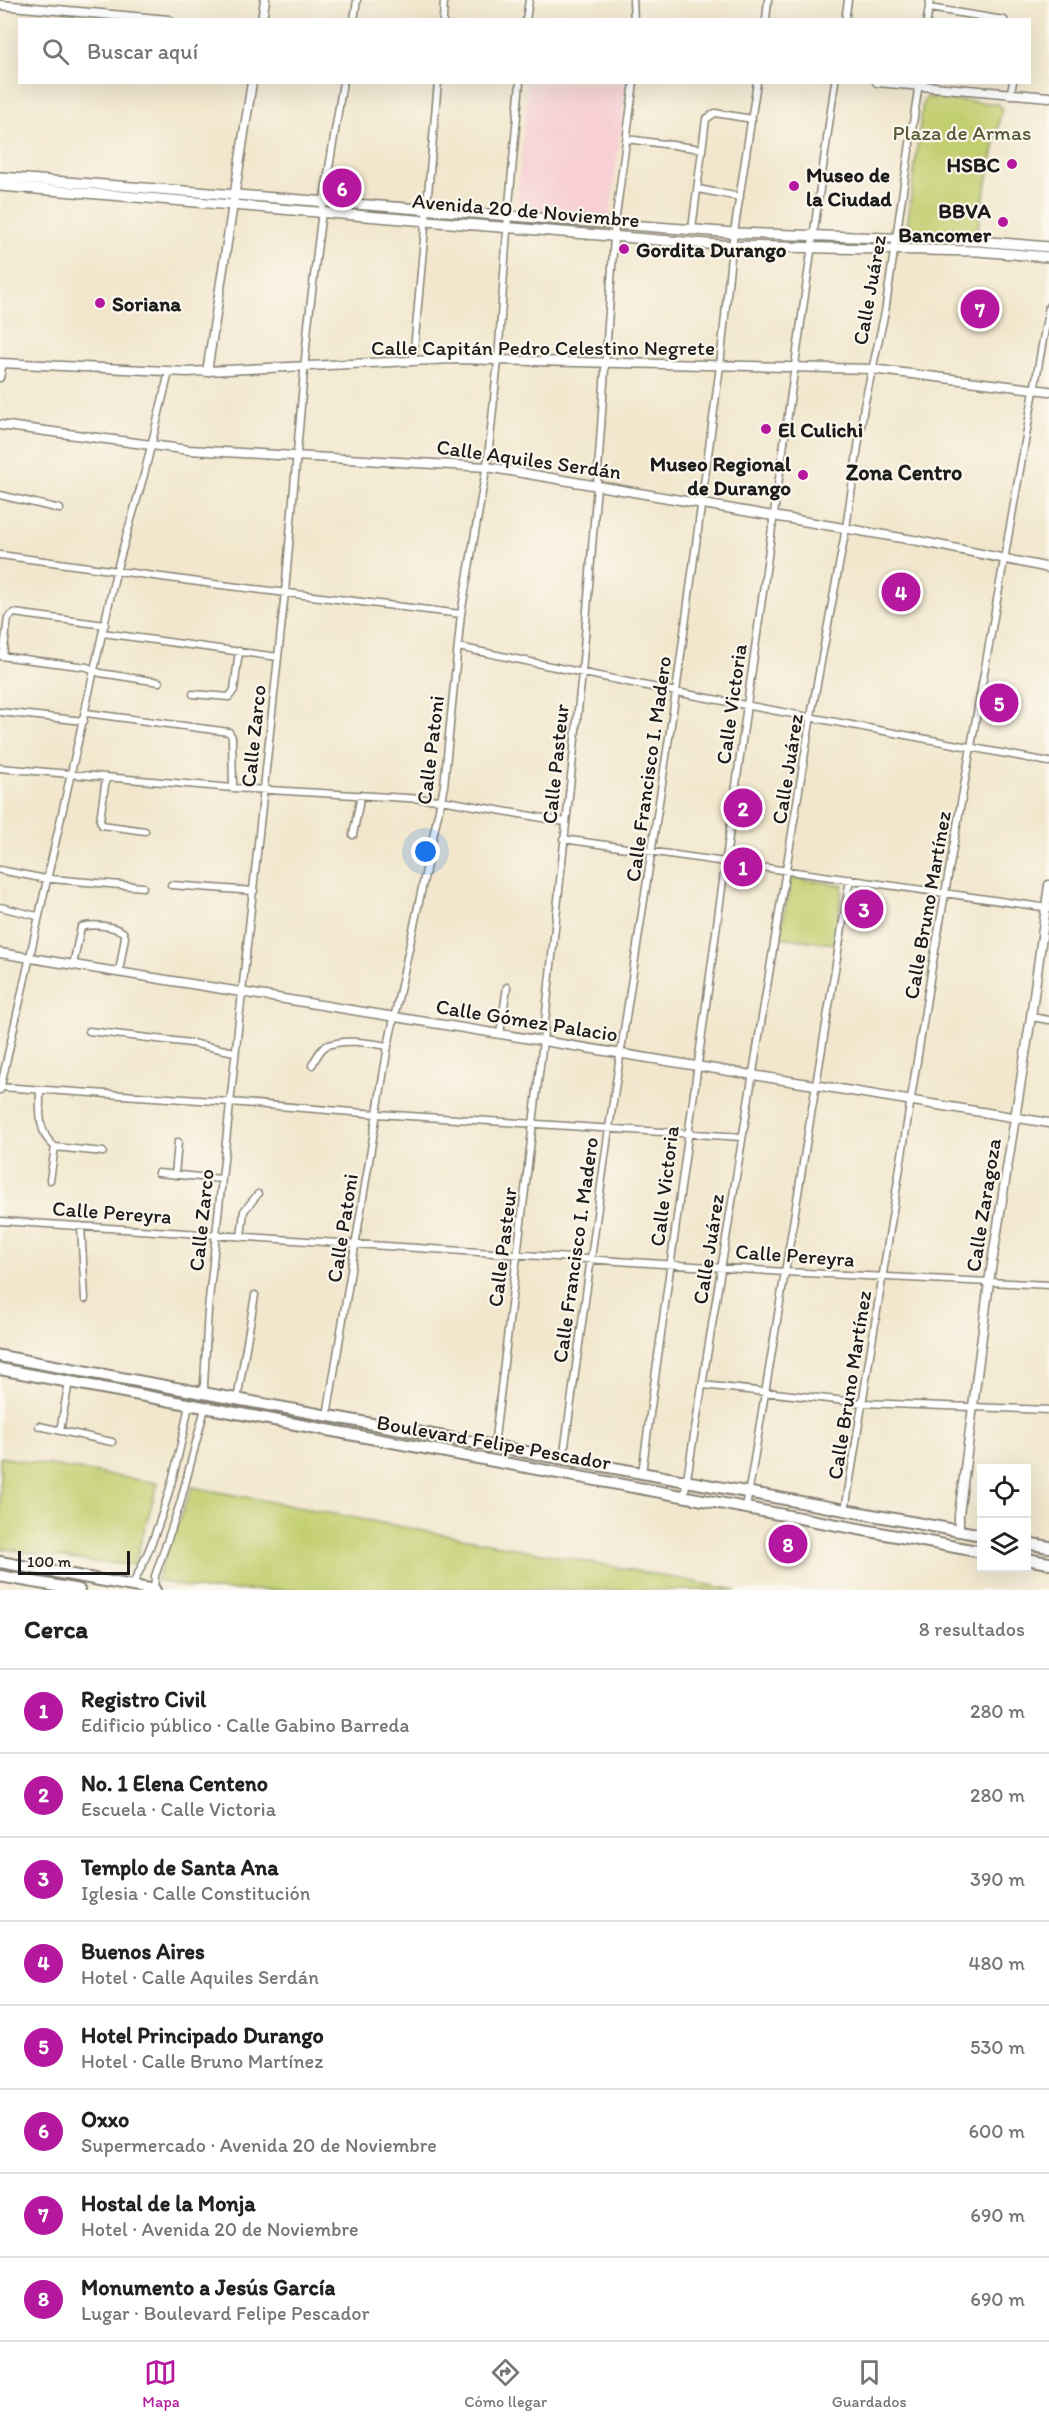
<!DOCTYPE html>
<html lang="es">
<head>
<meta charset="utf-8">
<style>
	:root { --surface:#fff; --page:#f6f6f6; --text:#222; --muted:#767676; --line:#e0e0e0; --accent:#b5179e }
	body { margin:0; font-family:Itim,sans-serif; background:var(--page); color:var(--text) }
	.controls { position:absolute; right:18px; bottom:18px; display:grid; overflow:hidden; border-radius:0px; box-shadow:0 6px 24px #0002 }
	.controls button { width:54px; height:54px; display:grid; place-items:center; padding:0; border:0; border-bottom:2px solid var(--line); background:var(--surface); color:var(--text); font:30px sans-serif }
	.scale { position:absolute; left:18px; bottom:15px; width:112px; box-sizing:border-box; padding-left:6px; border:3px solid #1c1c1c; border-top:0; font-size:16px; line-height:21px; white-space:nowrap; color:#1c1c1c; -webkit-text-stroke:4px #fbf7ec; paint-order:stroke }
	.you { position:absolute; left:426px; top:852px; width:21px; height:21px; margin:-15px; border:4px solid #fff; border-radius:50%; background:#1a73e8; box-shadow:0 0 0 9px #1a73e833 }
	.badge { display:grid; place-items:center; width:39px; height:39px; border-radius:50%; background:var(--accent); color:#fff; font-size:20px; font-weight:700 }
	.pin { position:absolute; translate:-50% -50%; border:3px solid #fff; box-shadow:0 2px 6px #0006 }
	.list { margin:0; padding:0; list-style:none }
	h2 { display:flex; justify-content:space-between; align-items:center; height:78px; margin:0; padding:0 24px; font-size:26px }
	h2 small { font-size:20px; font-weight:400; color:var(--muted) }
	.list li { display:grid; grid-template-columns:39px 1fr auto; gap:18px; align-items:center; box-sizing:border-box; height:84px; padding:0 24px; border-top:2px solid var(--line) }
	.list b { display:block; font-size:22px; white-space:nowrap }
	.list p { margin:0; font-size:20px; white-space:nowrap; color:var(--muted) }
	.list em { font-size:20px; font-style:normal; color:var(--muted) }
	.icon { flex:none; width:33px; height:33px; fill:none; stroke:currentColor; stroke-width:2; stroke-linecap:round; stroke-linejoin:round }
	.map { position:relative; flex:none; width:1049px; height:1590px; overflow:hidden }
	.search { position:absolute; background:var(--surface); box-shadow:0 6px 24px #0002; left:18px; right:18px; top:18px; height:66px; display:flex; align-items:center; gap:15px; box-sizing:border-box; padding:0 21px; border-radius:0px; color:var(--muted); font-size:22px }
	.sheet { height:750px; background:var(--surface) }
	nav { display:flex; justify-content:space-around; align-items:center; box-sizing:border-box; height:84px; border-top:2px solid var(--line); background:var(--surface); font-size:16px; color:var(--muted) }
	nav a { display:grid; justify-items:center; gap:3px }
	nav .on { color:var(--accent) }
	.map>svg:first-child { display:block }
	.built { fill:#f7cfd4 }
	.green { fill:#c2cf70; stroke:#6f7646; stroke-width:1.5 }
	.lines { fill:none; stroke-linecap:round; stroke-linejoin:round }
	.minor-casing { stroke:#878274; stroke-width:9 }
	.tertiary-casing { stroke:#878274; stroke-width:11 }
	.secondary-casing { stroke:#878274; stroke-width:12 }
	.primary-casing { stroke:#878274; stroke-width:14 }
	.minor { stroke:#fff; stroke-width:6 }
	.tertiary { stroke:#fff; stroke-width:8 }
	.secondary { stroke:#fff; stroke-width:9 }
	.primary { stroke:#fff; stroke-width:10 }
	.poi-dot { fill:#b5179e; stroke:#fbf7ec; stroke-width:2 }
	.labels { text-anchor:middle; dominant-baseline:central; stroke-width:4.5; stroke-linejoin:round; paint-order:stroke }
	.park-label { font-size:21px; fill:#565b39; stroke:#fbf7ec }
	.poi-label { font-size:21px; font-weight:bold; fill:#1c1c1c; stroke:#fbf7ec; text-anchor:start }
	.street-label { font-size:21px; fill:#1c1c1c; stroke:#fbf7ec }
	.neighbourhood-label { font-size:22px; font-weight:bold; fill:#1c1c1c; stroke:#fbf7ec }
</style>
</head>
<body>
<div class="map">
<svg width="1049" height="1590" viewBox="0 0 1049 1590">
	<rect width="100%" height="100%" fill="#fbf7ec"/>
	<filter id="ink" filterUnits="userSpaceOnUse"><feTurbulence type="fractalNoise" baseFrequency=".0167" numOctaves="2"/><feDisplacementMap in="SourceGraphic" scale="12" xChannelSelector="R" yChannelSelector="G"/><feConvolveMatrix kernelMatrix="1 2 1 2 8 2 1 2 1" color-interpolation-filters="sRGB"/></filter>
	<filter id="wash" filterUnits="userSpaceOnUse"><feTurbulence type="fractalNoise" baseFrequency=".008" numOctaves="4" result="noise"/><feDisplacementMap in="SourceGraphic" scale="24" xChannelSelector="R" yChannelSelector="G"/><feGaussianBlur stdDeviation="1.35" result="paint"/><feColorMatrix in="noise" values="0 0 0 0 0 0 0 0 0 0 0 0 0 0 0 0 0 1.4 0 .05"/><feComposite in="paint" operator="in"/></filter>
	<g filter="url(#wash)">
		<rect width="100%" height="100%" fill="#f2e7cd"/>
		<path class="built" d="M528,83H627L610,216L516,211Z"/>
		<path class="green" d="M927,97L998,104L1002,108L977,231L974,234L911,231L907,228L923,101Z
			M791,878L843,885L834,944L780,937Z
			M0,1457L158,1483L134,1565L92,1562L0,1548Z
			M192,1487L737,1590H205L156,1581Z"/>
	</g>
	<g filter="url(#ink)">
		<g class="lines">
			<g class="minor-casing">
				<path id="minor" d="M633,0L634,20
					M929,8L1004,20
					M354,20L357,0
					M443,20L444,0
					M526,20L529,0
					M766,20L768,0
					M845,20L848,0
					M927,20L930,0
					M1010,95L1013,82
					M627,139L702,149
					M698,189L740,197
					M692,229L706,119L715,113L752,119
					M413,361L438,82
					M0,378L3,363
					M0,495L60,509
					M0,555L213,584L461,614
					M103,633L278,657
					M458,647L676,692L1049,762
					M0,656L87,667L100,673L159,682
					M3,656L8,618L14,613L105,625
					M193,694L229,697L234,690L239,651
					M0,712L84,721
					M86,713L229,732L232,737L233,788
					M0,768L233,788L441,800L565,822
					M106,778L100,820L102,825L145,831
					M353,835L361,795
					M563,839L1049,908
					M0,870L41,878L143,887
					M171,885L254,891
					M0,907L37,916
					M73,965L81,927C92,923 113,926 123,932L125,937L119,972
					M1031,1017L1049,1020
					M89,1031L191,1043L235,1052
					M500,1034L507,987
					M312,1065C316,1059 319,1050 326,1046C344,1038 370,1043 388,1046
					M0,1087L230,1102L377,1114L742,1137
					M0,1090L116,572L144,475L169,372
					M40,1090C40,1110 37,1133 55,1147L103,1152
					M158,1173L221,1179
					M175,1175L178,1142
					M50,1180L55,1147
					M0,1221L785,1272L1049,1285
					M81,1226L85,1299
					M241,1237L244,1211L258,1194
					M703,1385L863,1403L1049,1410
					M205,1394L204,1385L208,1309L285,592L308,325L322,211L343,82
					M237,1400L255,1295
					M327,1416L388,1046L444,786L461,614L488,458L498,360L508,216L520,82
					M39,1426L112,1442
					M60,1431L69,1382
					M494,1446L543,1041L582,673L597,485L615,223L634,82
					M563,1460L609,1128L676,692L720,366L732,246L757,82
					M642,1473L747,705L835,82
					M684,1497L811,716L846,528L864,406L885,312L919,83
					M746,1508L850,879
					M845,1511L932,967L1049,306
					M132,1586C162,1529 177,1468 189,1404
					M154,1590L155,1576L180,1504L205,1408"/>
			</g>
			<g class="tertiary-casing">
				<path id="tertiary" d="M0,5L169,20
					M262,20L265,0
					M877,82L1049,97
					M0,363L187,372L453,359L871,369L1049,391
					M207,372L252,82
					M0,425L189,450L487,467L919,541L1049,568
					M0,953L1049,1123
					M959,1532V1515L989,1282L1031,1017L1049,885"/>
			</g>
			<g class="secondary-casing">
				<path id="secondary" d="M0,177L735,233L979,241L1049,247
					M0,186L732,246L977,251L1049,257"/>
			</g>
			<g class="primary-casing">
				<path id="primary" d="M0,1356L982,1535
					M0,1369L982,1552
					M1026,1543L1049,1547
					M1026,1559L1049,1563
					M0,1562L155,1590
					M0,1576L79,1590"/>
			</g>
			<use href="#minor" class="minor"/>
			<use href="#tertiary" class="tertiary"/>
			<use href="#secondary" class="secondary"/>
			<use href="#primary" class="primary"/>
		</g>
	</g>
	<g class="poi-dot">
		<circle cx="1012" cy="164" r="6"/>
		<circle cx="794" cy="186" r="6"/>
		<circle cx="1003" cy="222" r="6"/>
		<circle cx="624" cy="249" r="6"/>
		<circle cx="100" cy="303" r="6"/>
		<circle cx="766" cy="429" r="6"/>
		<circle cx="803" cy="475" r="6"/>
	</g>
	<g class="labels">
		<g class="park-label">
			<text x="962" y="132">Plaza de Armas</text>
		</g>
		<g class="poi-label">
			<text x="1000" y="164" text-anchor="end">HSBC</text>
			<text x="806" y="174">Museo de<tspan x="806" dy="24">la Ciudad</tspan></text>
			<text x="991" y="210" text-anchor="end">BBVA<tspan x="991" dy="24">Bancomer</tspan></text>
			<text x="636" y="249">Gordita Durango</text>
			<text x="112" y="303">Soriana</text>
			<text x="778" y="429">El Culichi</text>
			<text x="791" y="463" text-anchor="end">Museo Regional<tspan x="791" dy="24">de Durango</tspan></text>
		</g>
		<g class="street-label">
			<text transform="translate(526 210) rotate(5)">Avenida 20 de Noviembre</text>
			<text transform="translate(869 290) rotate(-80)">Calle Juárez</text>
			<text x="543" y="347">Calle Capitán Pedro Celestino Negrete</text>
			<text transform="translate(529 459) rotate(8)">Calle Aquiles Serdán</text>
			<text transform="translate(731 704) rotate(-82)">Calle Victoria</text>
			<text transform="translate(253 736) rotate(-84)">Calle Zarco</text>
			<text transform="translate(430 750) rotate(-83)">Calle Patoni</text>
			<text transform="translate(555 764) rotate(-84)">Calle Pasteur</text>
			<text transform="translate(648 769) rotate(-82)">Calle Francisco I. Madero</text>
			<text transform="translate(787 769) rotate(-81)">Calle Juárez</text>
			<text transform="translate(927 905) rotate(-80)">Calle Bruno Martínez</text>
			<text transform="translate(527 1020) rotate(9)">Calle Gómez Palacio</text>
			<text transform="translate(664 1186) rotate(-83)">Calle Victoria</text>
			<text transform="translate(983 1205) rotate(-81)">Calle Zaragoza</text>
			<text transform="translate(112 1212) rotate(4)">Calle Pereyra</text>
			<text transform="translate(201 1220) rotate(-84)">Calle Zarco</text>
			<text transform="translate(342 1228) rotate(-81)">Calle Patoni</text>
			<text transform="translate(502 1247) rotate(-83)">Calle Pasteur</text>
			<text transform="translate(708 1249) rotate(-81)">Calle Juárez</text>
			<text transform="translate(575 1250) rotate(-82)">Calle Francisco I. Madero</text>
			<text transform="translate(795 1255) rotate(4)">Calle Pereyra</text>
			<text transform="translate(849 1385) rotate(-81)">Calle Bruno Martínez</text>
			<text transform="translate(494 1442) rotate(10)">Boulevard Felipe Pescador</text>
		</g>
		<g class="neighbourhood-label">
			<text x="904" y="472">Zona Centro</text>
		</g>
	</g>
</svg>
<div class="controls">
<button><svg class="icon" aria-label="locate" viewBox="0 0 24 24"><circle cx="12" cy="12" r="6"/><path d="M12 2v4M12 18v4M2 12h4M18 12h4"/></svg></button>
<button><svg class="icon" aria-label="layers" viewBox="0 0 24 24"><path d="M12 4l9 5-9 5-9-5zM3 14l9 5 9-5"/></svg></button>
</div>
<div class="scale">100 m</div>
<div class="you"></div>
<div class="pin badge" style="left:743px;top:867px">1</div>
<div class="pin badge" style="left:743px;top:808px">2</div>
<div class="pin badge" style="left:864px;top:909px">3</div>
<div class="pin badge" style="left:901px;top:592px">4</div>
<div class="pin badge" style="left:999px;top:703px">5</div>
<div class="pin badge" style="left:342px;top:188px">6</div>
<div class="pin badge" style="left:980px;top:309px">7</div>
<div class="pin badge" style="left:788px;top:1544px">8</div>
<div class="search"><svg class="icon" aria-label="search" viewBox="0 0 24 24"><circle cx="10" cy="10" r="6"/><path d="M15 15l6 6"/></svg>Buscar aquí</div>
</div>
<section class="sheet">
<h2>Cerca<small>8 resultados</small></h2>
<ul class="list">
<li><span class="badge">1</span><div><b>Registro Civil</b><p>Edificio público · Calle Gabino Barreda</p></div><em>280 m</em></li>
<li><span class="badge">2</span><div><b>No. 1 Elena Centeno</b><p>Escuela · Calle Victoria</p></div><em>280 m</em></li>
<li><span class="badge">3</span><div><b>Templo de Santa Ana</b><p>Iglesia · Calle Constitución</p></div><em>390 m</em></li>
<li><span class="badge">4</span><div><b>Buenos Aires</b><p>Hotel · Calle Aquiles Serdán</p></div><em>480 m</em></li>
<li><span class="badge">5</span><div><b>Hotel Principado Durango</b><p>Hotel · Calle Bruno Martínez</p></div><em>530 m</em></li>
<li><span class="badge">6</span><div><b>Oxxo</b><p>Supermercado · Avenida 20 de Noviembre</p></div><em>600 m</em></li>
<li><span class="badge">7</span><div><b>Hostal de la Monja</b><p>Hotel · Avenida 20 de Noviembre</p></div><em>690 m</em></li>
<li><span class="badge">8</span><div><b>Monumento a Jesús García</b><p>Lugar · Boulevard Felipe Pescador</p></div><em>690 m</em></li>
</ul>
</section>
<nav>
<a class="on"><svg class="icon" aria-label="map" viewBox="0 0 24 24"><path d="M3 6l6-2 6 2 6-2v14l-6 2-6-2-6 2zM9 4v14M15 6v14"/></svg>Mapa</a>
<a><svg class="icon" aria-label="directions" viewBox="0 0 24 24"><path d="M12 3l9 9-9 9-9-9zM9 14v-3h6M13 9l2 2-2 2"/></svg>Cómo llegar</a>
<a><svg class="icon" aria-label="saved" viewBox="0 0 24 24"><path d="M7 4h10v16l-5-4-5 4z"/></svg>Guardados</a>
</nav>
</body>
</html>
